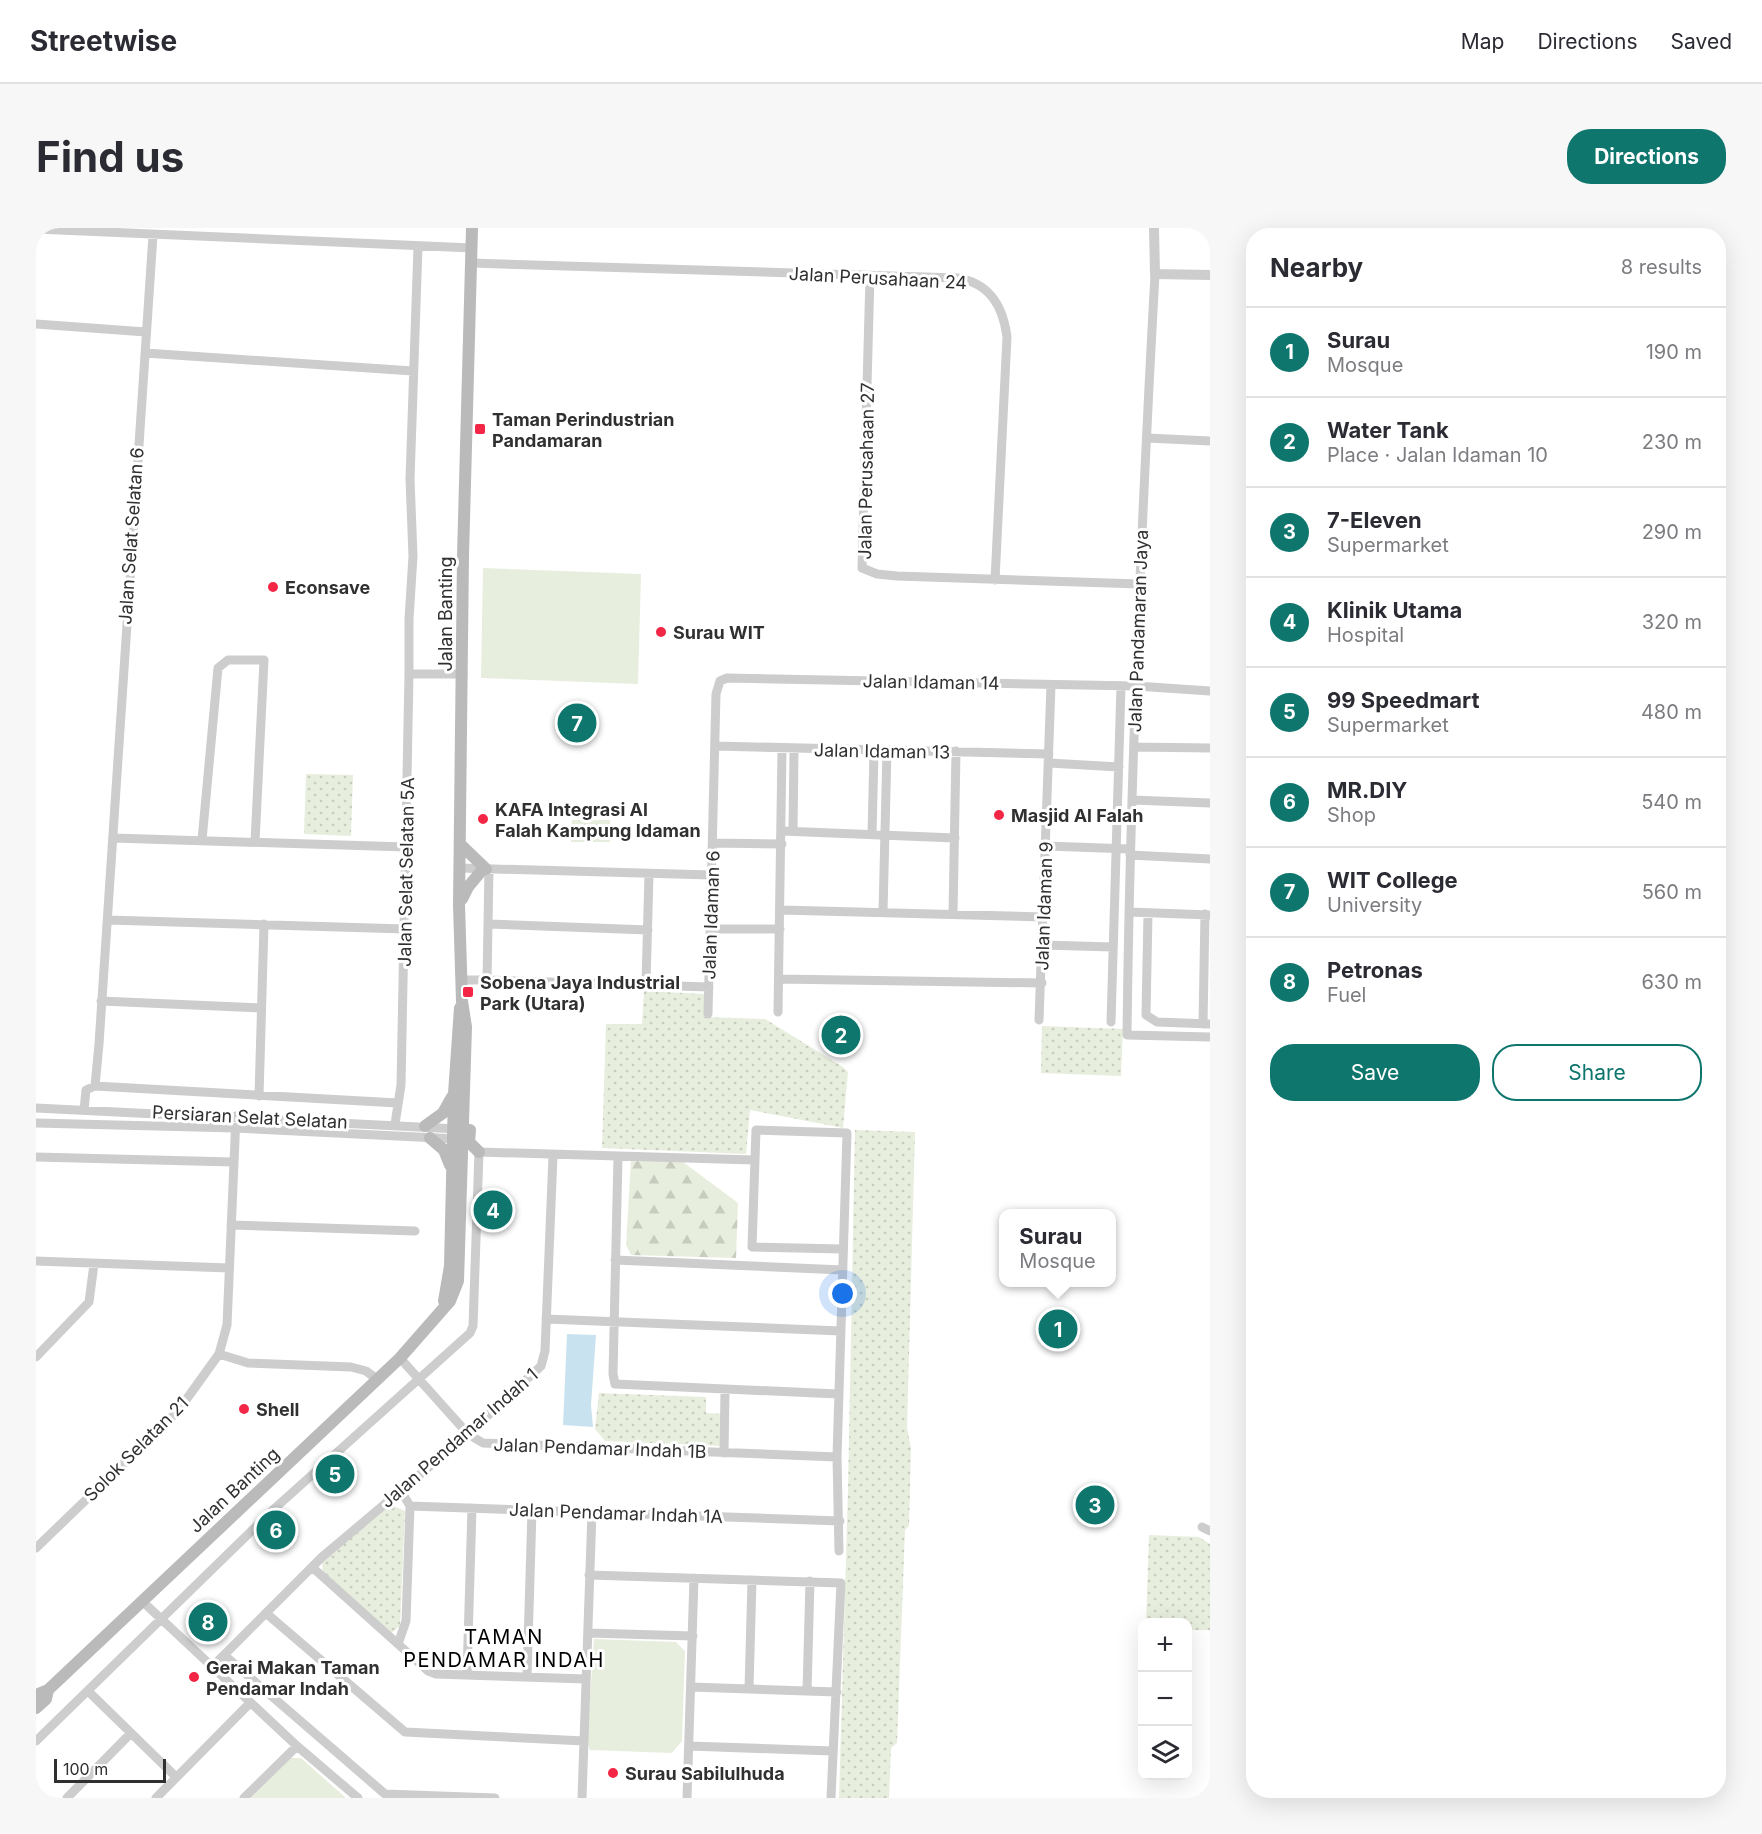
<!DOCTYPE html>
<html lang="en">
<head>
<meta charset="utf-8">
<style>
	:root { --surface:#fff; --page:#f7f7f7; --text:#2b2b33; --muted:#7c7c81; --line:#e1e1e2; --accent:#0f766e }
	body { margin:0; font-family:Inter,sans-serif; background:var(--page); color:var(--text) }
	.controls { position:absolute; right:18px; bottom:18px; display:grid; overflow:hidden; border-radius:12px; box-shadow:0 6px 24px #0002 }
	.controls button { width:54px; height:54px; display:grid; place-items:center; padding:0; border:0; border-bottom:2px solid var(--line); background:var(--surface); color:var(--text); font:30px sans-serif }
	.scale { position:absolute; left:18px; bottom:15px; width:112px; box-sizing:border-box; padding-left:6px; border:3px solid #303030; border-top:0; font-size:16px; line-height:21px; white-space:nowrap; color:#303030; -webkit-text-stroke:4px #fff; paint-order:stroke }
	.you { position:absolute; left:807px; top:1066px; width:21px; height:21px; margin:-15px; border:4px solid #fff; border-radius:50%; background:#1a73e8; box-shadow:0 0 0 9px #1a73e833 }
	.badge { display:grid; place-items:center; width:39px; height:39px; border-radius:50%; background:var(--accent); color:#fff; font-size:20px; font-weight:700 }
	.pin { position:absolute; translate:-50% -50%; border:3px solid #fff; box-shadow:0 2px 6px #0006 }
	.popup { position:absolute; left:963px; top:981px; width:117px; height:78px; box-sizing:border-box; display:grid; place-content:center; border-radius:12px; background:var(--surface); filter:drop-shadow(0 2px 4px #0005); font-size:20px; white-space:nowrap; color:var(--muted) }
	.popup b { font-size:22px; color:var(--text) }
	.popup::after { content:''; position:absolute; left:50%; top:100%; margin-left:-12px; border:12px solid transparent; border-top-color:var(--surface) }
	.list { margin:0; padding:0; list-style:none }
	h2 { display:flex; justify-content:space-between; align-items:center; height:78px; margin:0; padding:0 24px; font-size:26px }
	h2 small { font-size:20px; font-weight:400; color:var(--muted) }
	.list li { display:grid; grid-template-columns:39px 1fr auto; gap:18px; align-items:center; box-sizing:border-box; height:90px; padding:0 24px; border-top:2px solid var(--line) }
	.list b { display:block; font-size:22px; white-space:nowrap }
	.list p { margin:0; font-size:20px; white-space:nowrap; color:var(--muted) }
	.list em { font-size:20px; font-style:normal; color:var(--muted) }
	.actions { display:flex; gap:12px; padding:18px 24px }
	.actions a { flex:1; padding:14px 0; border:2px solid var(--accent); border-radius:24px; text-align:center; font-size:21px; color:var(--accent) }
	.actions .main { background:var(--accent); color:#fff }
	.icon { flex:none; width:33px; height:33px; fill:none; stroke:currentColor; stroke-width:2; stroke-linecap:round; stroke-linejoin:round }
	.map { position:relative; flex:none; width:1174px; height:1570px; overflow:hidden; border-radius:24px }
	header { display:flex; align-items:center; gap:36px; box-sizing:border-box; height:84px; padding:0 30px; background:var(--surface); border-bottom:2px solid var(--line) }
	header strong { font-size:28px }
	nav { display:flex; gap:33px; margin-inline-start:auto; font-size:21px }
	.intro { display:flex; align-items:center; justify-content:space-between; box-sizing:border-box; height:144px; padding:0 36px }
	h1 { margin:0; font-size:42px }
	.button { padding:15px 27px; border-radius:24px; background:var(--accent); color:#fff; font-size:21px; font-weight:700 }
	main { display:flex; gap:36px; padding:0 36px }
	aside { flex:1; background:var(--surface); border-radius:24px; box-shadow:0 6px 24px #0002 }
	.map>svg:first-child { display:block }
	.green { fill:url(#green-dots) }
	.forest { fill:url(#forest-firs) }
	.pitch { fill:#e8eedd }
	.water { fill:#c8e3ef }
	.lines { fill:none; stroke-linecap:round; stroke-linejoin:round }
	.minor { stroke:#cdcdcd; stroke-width:9 }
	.tertiary { stroke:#cdcdcd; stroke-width:10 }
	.secondary { stroke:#bababa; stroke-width:12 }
	.poi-dot { fill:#f42645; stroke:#fff; stroke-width:2 }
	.labels { text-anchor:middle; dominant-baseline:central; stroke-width:6; stroke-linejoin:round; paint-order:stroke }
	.street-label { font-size:18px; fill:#303030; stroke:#fff }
	.poi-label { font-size:18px; font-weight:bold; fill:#303030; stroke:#fff; text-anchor:start }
	.neighbourhood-label { font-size:20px; letter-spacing:1.5px; fill:#000; stroke:#fff }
</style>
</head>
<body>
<header>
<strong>Streetwise</strong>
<nav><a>Map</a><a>Directions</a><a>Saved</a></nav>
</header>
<div class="intro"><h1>Find us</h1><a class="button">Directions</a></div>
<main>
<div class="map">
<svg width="1174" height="1570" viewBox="0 0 1174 1570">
	<defs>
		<pattern id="green-dots" width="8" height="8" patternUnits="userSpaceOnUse" patternTransform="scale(1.5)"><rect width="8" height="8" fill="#e8eedd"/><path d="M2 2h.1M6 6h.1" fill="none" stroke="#c7ccbe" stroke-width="1.8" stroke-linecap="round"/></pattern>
		<pattern id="forest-firs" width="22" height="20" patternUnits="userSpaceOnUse" patternTransform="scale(1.5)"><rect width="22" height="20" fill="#e8eedd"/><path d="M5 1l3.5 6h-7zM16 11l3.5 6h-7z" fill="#c7ccbe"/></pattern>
	</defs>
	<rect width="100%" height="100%" fill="#fff"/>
	<path class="green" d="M270,546L317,547L315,608L268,606Z
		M536,592H574V614H535Z
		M608,763L668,766V789L729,791L807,839L812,844L807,900L714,882L710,926L566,920L570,796H606Z
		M1006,798L1087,801L1085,848L1005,845Z
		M819,902L879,904L871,1200L875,1220L873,1298L869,1302L861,1515L855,1520L853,1570H803L812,1262Z
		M563,1165L670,1169V1185L687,1186L686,1218L569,1213L559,1201Z
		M352,1275L369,1283L364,1398L355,1405L287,1344L286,1332Z
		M1113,1307L1163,1309L1174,1316V1402H1152V1394H1110Z"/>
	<path class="forest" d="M595,932L647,934L702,975L700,1030L595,1027L590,1017Z"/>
	<path class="pitch" d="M447,340L605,346L602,456L445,450Z
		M558,1411L640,1414L649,1423L646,1513L636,1525L554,1522L551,1514Z
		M254,1530H265L310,1570H215Z"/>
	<path class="water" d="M531,1106L560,1107L555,1177L557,1199L527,1197Z"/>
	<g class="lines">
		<path class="minor" d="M0,1L436,20
			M435,35L921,50C954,55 967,78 971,109L959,352
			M1119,46C1105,300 1094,553 1091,807L1174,809
			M834,48L826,340L841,346L861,348L1104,356
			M0,96L110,104
			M109,125L377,143
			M1111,210L1174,213
			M373,446V391L377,328L374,251L382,19
			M679,518L1013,526
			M1098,519L1174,520
			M1013,535L1083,539
			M1096,572L1174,575
			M746,603L919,610
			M757,603L758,522
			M836,607L838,523
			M77,610L370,619
			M166,612L182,440L192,432H228L219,614
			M677,615L746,616
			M1010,618L1094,621
			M1094,627L1174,631
			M424,640L675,647
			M453,641L451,752L673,759
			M745,682L1008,689
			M847,684L851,522
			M1093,684L1174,687
			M1112,685L1110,787L1121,794L1174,796
			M917,686L920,523
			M72,692L369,701
			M452,696L612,702
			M675,701H744
			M1007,717L1077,719
			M744,751L1006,755
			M425,752H451
			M610,755L613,646
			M65,773L225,780
			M742,784L746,521
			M672,786L680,466L684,453L691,450L1100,458L1174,463
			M1003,792L1015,457
			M1075,794L1085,458
			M1167,796L1169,686
			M59,858L362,875
			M223,868L228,696
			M0,880L422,901
			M48,882L50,862L59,858L63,816L117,7
			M0,895L199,900L422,911
			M359,896L365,857L373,446H427
			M0,929L197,934
			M582,929L577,1146L579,1156L802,1166
			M195,997L379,1003
			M579,1032L807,1042
			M0,1033L193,1040
			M510,1091L805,1103
			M183,1126L212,1135L315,1139L330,1143L341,1151
			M0,1129L53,1074L58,1036
			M364,1130L432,1206L447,1215L801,1229
			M688,1225L689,1163
			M365,1263L374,1278L804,1293
			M1166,1299L1174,1303
			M0,1320L142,1183L183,1126L191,1097L200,888
			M803,1323L801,1229L811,905L720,902L716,1019L806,1021
			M276,1339L392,1443L400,1446L550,1451
			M553,1347L805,1355L795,1570
			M106,1373L261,1518L322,1570
			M231,1386L369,1504L548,1513
			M552,1405L657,1408
			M362,1416L370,1393L374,1278
			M188,1427L349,1566L459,1570
			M176,1439L286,1329L432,1206L505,1138L509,1123L517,928
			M431,1447L436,1280
			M491,1449L496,1282
			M655,1459L801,1464
			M713,1461L716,1352
			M52,1463L140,1549
			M771,1463L774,1353
			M0,1513L238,1281L434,1105L437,1098L443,924L718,932
			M653,1518L796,1523
			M31,1570L95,1505
			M120,1570L214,1475
			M208,1570L261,1518
			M546,1570L556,1284
			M651,1570L658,1350"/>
		<path class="tertiary" d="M1118,0L1119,46L1174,47"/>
		<path class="secondary" d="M424,616L450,641
			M426,671L432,659L447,641
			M389,898L407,885L416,869
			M434,902L433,914L443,924
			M394,910L408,922L414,937
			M408,1073L414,1038L418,866L424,780
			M0,1467L12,1462L364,1130L414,1073L422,1053L430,799L426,773L423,677L427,328L436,0
			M0,1480L10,1471L12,1462"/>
	</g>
	<g class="poi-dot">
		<rect x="438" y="195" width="12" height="12" rx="3"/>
		<circle cx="237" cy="359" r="6"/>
		<circle cx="625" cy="404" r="6"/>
		<circle cx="963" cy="587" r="6"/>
		<circle cx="447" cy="591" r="6"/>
		<rect x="426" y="758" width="12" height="12" rx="3"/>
		<circle cx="208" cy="1181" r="6"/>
		<circle cx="158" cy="1449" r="6"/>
		<circle cx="577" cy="1545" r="6"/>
	</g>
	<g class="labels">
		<g class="street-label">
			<text transform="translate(842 50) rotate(3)">Jalan Perusahaan 24</text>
			<text transform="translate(830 243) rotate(-89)">Jalan Perusahaan 27</text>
			<text transform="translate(95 308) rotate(-86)">Jalan Selat Selatan 6</text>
			<text transform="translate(409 386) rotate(-90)">Jalan Banting</text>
			<text transform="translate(1102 403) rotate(-88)">Jalan Pandamaran Jaya</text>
			<text transform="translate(895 454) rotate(1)">Jalan Idaman 14</text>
			<text transform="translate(846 523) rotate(1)">Jalan Idaman 13</text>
			<text transform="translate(370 644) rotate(-89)">Jalan Selat Selatan 5A</text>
			<text transform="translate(1008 678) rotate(-88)">Jalan Idaman 9</text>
			<text transform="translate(675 687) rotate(-88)">Jalan Idaman 6</text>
			<text transform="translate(214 889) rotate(3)">Persiaran Selat Selatan</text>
			<text transform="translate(423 1210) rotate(-41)">Jalan Pendamar Indah 1</text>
			<text transform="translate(564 1220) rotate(2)">Jalan Pendamar Indah 1B</text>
			<text transform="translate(100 1221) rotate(-45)">Solok Selatan 21</text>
			<text transform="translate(198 1262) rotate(-43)">Jalan Banting</text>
			<text transform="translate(580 1285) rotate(2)">Jalan Pendamar Indah 1A</text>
		</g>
		<g class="poi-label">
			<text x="456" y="191">Taman Perindustrian<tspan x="456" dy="21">Pandamaran</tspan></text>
			<text x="249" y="359">Econsave</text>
			<text x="637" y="404">Surau WIT</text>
			<text x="459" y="581">KAFA Integrasi Al<tspan x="459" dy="21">Falah Kampung Idaman</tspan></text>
			<text x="975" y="587">Masjid Al Falah</text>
			<text x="444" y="754">Sobena Jaya Industrial<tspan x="444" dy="21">Park (Utara)</tspan></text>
			<text x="220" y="1181">Shell</text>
			<text x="170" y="1439">Gerai Makan Taman<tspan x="170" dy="21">Pendamar Indah</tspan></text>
			<text x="589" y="1545">Surau Sabilulhuda</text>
		</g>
		<g class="neighbourhood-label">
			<text x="468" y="1409">TAMAN<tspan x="468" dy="23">PENDAMAR INDAH</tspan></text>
		</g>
	</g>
</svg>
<div class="controls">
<button>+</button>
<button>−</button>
<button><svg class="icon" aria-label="layers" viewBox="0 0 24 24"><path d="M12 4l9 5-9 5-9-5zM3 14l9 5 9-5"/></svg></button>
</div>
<div class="scale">100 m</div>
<div class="you"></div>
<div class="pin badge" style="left:1022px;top:1101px">1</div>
<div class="popup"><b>Surau</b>Mosque</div>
<div class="pin badge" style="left:805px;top:807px">2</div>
<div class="pin badge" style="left:1059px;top:1277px">3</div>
<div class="pin badge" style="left:457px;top:982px">4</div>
<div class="pin badge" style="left:299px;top:1246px">5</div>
<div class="pin badge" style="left:240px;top:1302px">6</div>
<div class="pin badge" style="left:541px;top:495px">7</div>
<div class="pin badge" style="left:172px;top:1394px">8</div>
</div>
<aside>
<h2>Nearby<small>8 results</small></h2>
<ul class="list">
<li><span class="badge">1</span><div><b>Surau</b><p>Mosque</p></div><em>190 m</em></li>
<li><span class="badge">2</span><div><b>Water Tank</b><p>Place · Jalan Idaman 10</p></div><em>230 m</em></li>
<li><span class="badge">3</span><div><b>7-Eleven</b><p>Supermarket</p></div><em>290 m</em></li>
<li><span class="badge">4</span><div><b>Klinik Utama</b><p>Hospital</p></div><em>320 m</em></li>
<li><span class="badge">5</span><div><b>99 Speedmart</b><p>Supermarket</p></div><em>480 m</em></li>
<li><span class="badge">6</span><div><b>MR.DIY</b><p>Shop</p></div><em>540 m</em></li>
<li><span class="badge">7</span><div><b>WIT College</b><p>University</p></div><em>560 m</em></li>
<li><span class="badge">8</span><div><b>Petronas</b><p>Fuel</p></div><em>630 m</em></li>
</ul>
<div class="actions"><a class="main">Save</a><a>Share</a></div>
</aside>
</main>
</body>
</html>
